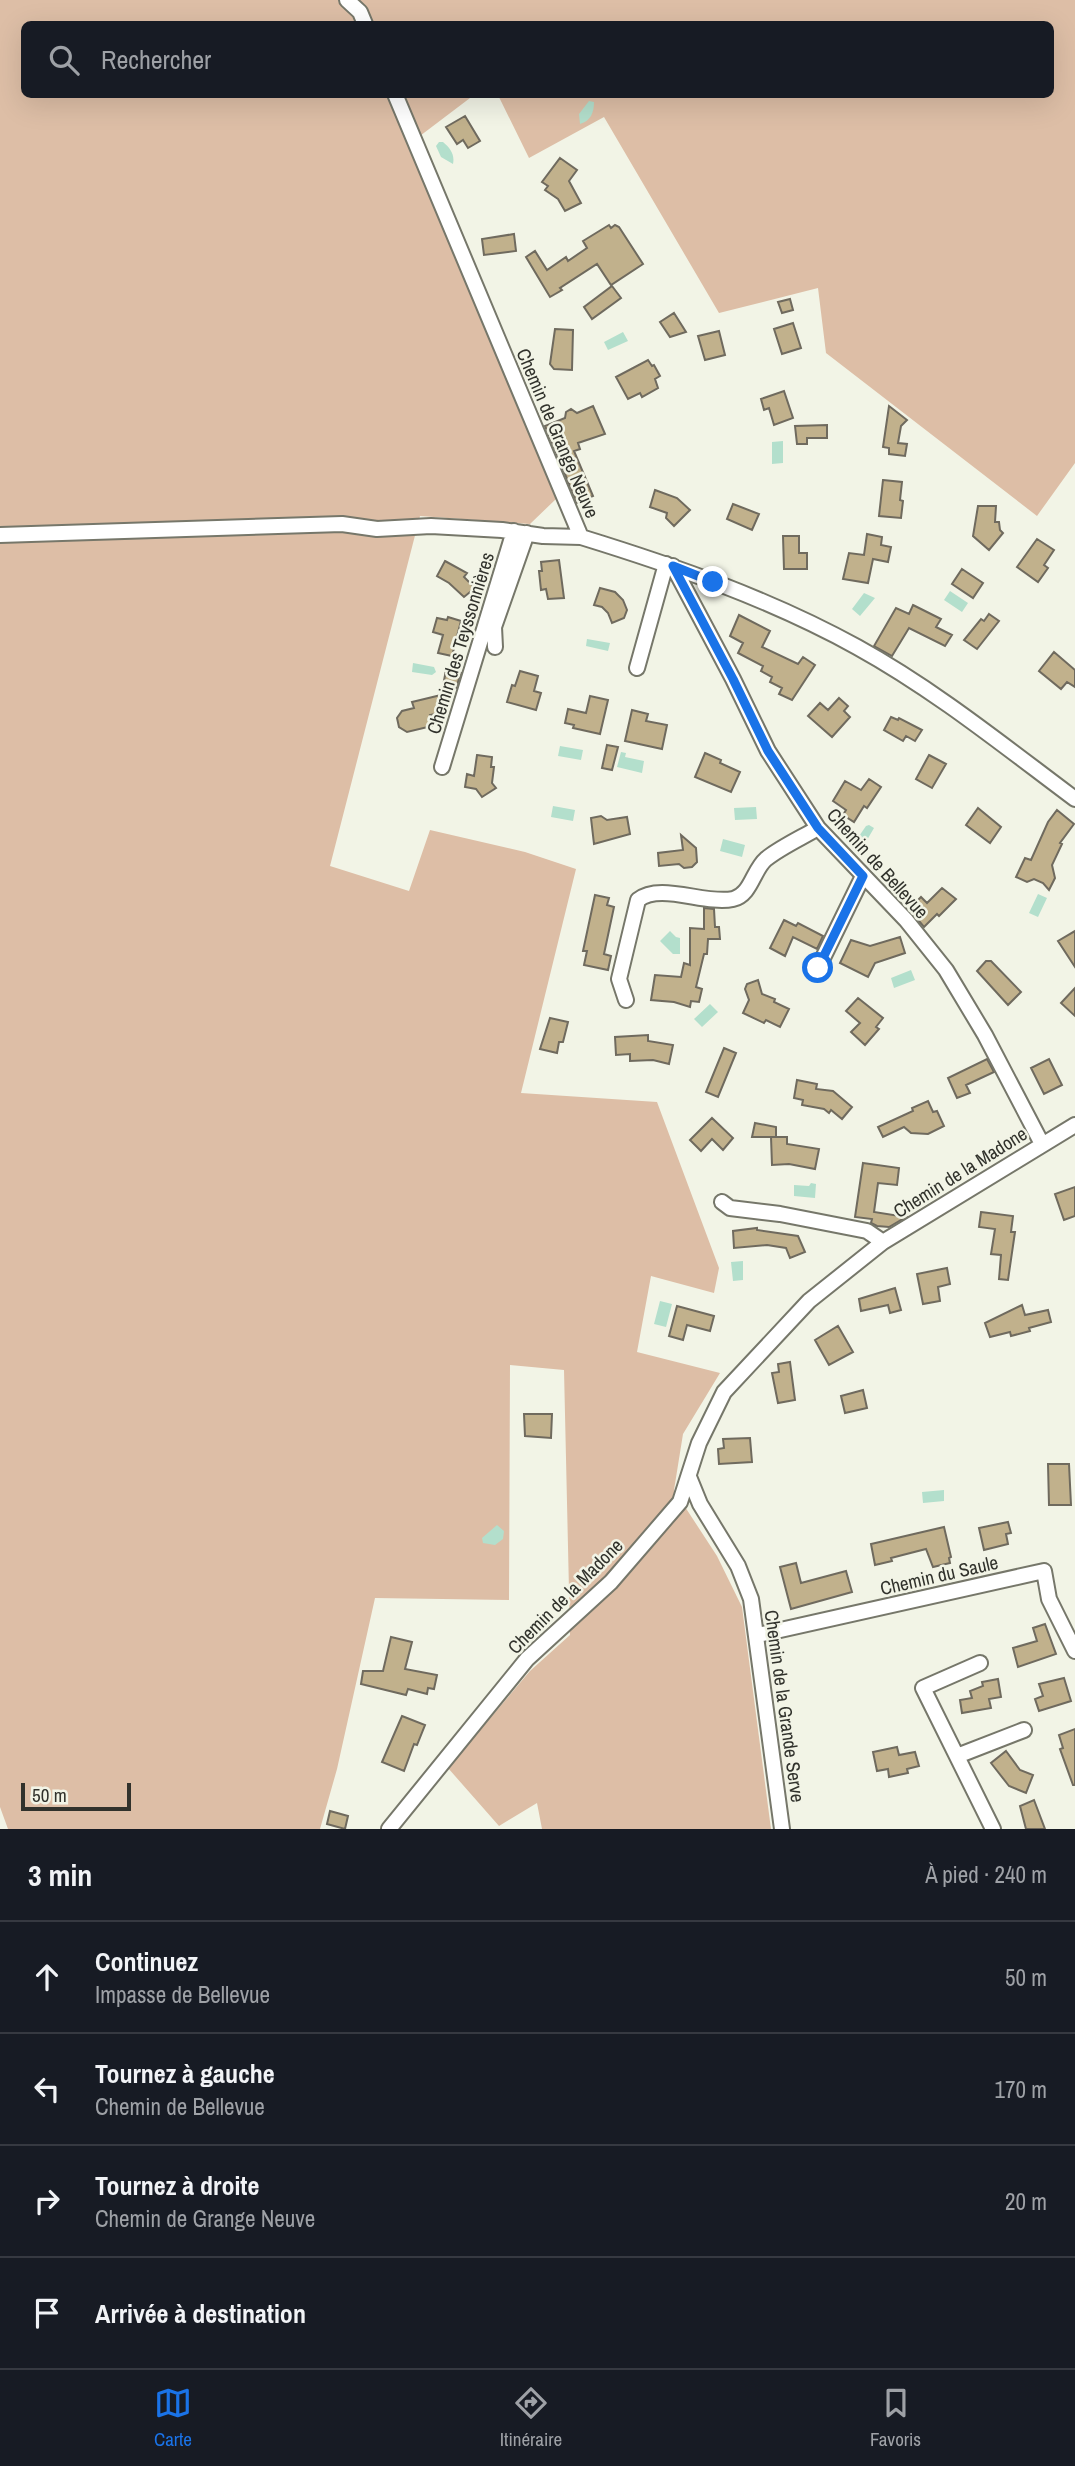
<!DOCTYPE html>
<html lang="fr">
<head>
<meta charset="utf-8">
<style>
	:root { --surface:#171b24; --page:#242831; --text:#f1f3f6; --muted:#9ea1a6; --line:#363941; --accent:#1a73e8 }
	body { margin:0; font-family:"Archivo Narrow",sans-serif; background:var(--page); color:var(--text) }
	.scale { position:absolute; left:21px; bottom:18px; width:110px; box-sizing:border-box; padding-left:7px; border:4px solid #31322c; border-top:0; font-size:19px; line-height:24px; white-space:nowrap; color:#31322c; -webkit-text-stroke:5px #f2f4e6; paint-order:stroke }
	.stop { position:absolute; width:21px; height:21px; margin:-16px; border:5px solid #1a73e8; border-radius:50%; background:#fff }
	.stop.end { background:#1a73e8; border-color:#fff; box-shadow:0 2px 7px #0008 }
	.list { margin:0; padding:0; list-style:none }
	h2 { display:flex; justify-content:space-between; align-items:center; height:91px; margin:0; padding:0 28px; font-size:30px }
	h2 small { font-size:23px; font-weight:400; color:var(--muted) }
	.list li { display:grid; grid-template-columns:46px 1fr auto; gap:21px; align-items:center; box-sizing:border-box; height:112px; padding:0 28px; border-top:2px solid var(--line) }
	.list b { display:block; font-size:26px; white-space:nowrap }
	.list p { margin:0; font-size:23px; white-space:nowrap; color:var(--muted) }
	.list em { font-size:23px; font-style:normal; color:var(--muted) }
	.icon { flex:none; width:38px; height:38px; fill:none; stroke:currentColor; stroke-width:2; stroke-linecap:round; stroke-linejoin:round }
	.map { position:relative; flex:none; width:1075px; height:1829px; overflow:hidden }
	.search { position:absolute; background:var(--surface); box-shadow:0 7px 28px #0002; left:21px; right:21px; top:21px; height:77px; display:flex; align-items:center; gap:18px; box-sizing:border-box; padding:0 24px; border-radius:10px; color:var(--muted); font-size:26px }
	.sheet { height:539px; background:var(--surface) }
	nav { display:flex; justify-content:space-around; align-items:center; box-sizing:border-box; height:98px; border-top:2px solid var(--line); background:var(--surface); font-size:19px; color:var(--muted) }
	nav a { display:grid; justify-items:center; gap:4px }
	nav .on { color:var(--accent) }
	.map>svg:first-child { display:block }
	.green { fill:#ddbea6 }
	.water { fill:#b3dfcc }
	.building { fill:#c1b18c; stroke:#6f6a5e; stroke-width:2 }
	.lines { fill:none; stroke-linecap:round; stroke-linejoin:round }
	.minor-casing { stroke:#76776a; stroke-width:18 }
	.minor { stroke:#fff; stroke-width:14 }
	.route { stroke:#1a73e8; stroke-width:9 }
	.labels { text-anchor:middle; dominant-baseline:central; stroke-width:5; stroke-linejoin:round; paint-order:stroke }
	.street-label { font-size:19px; fill:#31322c; stroke:#f2f4e6 }
</style>
</head>
<body>
<div class="map">
<svg width="1075" height="1829" viewBox="0 0 1075 1829">
	<rect width="100%" height="100%" fill="#f2f4e6"/>
	<path class="green" d="M0,0H1075V463L1037,516L826,353L818,288L719,313L604,117L529,158L498,95L1050,94V24H24V94L474,95L408,145L556,499L530,524L420,516L330,866L409,891L430,830L525,852L576,869L521,1093L657,1102L719,1268L714,1293L651,1276L637,1352L720,1373L683,1434L674,1490L717,1556L742,1607L771,1829H542L537,1803L499,1826L448,1768L530,1671L570,1635L564,1370L510,1365L509,1600L375,1598L337,1769L320,1829H8L0,1807Z"/>
	<path class="water" d="M589,101L594,102C594,112 591,121 580,124L579,114Z
		M439,142H443C450,148 455,154 453,164L441,157L436,146Z
		M623,332L628,341L608,350L604,342Z
		M783,441V463L772,464V442Z
		M950,591L968,603L962,612L944,600Z
		M864,593L875,598L860,616L852,609Z
		M587,639L610,643L608,651L586,646Z
		M413,663L434,667L436,672L432,675L412,672Z
		M560,746L583,750L581,760L558,756Z
		M621,752L626,753L625,757L644,761L642,773L617,767Z
		M553,806L575,810L573,821L551,817Z
		M756,807L757,819L735,820L734,808Z
		M869,825L874,828L863,847L855,842L866,826Z
		M723,839L745,845L742,857L720,851Z
		M1038,894L1047,898L1038,917L1029,913Z
		M670,931L676,937L680,938V954H673L660,941Z
		M911,970L915,980L894,988L891,978Z
		M710,1004L718,1012L702,1027L694,1019Z
		M811,1183L816,1184L815,1198L794,1196V1185L809,1186Z
		M743,1261V1280L733,1281L731,1262Z
		M660,1301L672,1304L666,1327L654,1324Z
		M944,1490V1501L923,1503L922,1492Z
		M497,1525L504,1531L503,1539L495,1545L483,1543L482,1538Z"/>
	<path class="building" d="M465,116L480,141L468,148L463,140L457,144L446,127Z
		M560,158L577,170L569,181L581,203L565,211L558,199L545,190L548,186L542,182Z
		M609,225L611,228L615,225L619,227L643,264L611,285L597,264L560,288L562,290L550,297L526,257L535,251L547,270L566,257L568,261L587,248L583,241Z
		M514,234L516,251L484,255L482,239Z
		M612,286L621,298L592,319L584,307Z
		M790,299L793,310L782,313L778,302Z
		M674,313L686,332L670,337L660,322Z
		M793,323L801,348L782,354L774,329Z
		M555,329L573,330L572,370L554,369L550,364Z
		M719,331L725,355L705,360L698,336Z
		M648,360L652,366L654,365L660,376L655,379L658,388L642,397L640,393L628,399L616,377Z
		M784,391L793,418L774,425L769,408L764,410L761,399Z
		M593,406L605,434L578,443L580,449L574,451L593,496L577,503L545,426L565,418L566,412L571,409L577,413Z
		M889,406L907,420L901,426L898,443L907,444L905,456L889,454V448L883,447Z
		M827,425V438H807V444H797L795,426Z
		M883,480L902,482L900,500L903,501L901,518L879,516Z
		M655,490L677,498L690,510L674,526L666,518L667,513L650,507Z
		M733,504L759,514L752,530L727,519Z
		M978,506H996L995,522H999L1000,530L1003,533L989,550L973,536Z
		M867,534L882,537L881,545L891,547L888,562L873,559L868,583L843,579L849,553L864,555Z
		M783,536H799V553H807V569H784Z
		M1037,539L1054,550L1044,565L1048,568L1038,582L1017,567Z
		M559,560L564,598L548,599L546,589L541,590L539,571H542L541,562Z
		M445,561L467,573L464,577L475,588L464,597L449,583L437,576Z
		M962,569L983,583L973,598L952,584Z
		M600,588L615,592L623,600L627,610L624,618L612,623L608,613L602,607L594,605Z
		M913,605L941,619L936,627L952,635L945,646L909,628L892,656L874,646L896,608L909,614Z
		M989,614L999,621L977,649L964,640L981,619L984,621Z
		M739,615L770,631L762,647L798,664L803,657L815,665L792,700L779,694L782,688L770,682L772,677L761,671L763,666L738,653L743,643L730,636Z
		M448,617L461,621L452,656L438,653L443,635L433,632L437,618L447,620Z
		M1054,652L1075,670V687L1067,682L1061,689L1039,671Z
		M446,670L461,673L456,688L443,686Z
		M520,671L538,676L534,691L541,693L536,710L507,702L512,685L515,686Z
		M441,695L445,712L430,715L432,726L407,732L399,727L397,718L402,711L414,708L412,702Z
		M590,696L608,700L600,734L573,728L574,725L565,723L568,709L586,713Z
		M839,698L848,706L844,711L850,717L832,737L808,716L820,703L828,710Z
		M632,710L648,714L646,721L667,725L662,749L625,741Z
		M891,717L898,720L899,718L922,730L915,741L906,736L903,741L884,730Z
		M607,745L618,747L612,770L602,768Z
		M705,753L721,760L720,763L740,772L731,792L695,777Z
		M477,755L492,757L491,767H494L492,783L496,788L482,797L476,789L465,787L467,774L474,776Z
		M929,755L946,764L932,788L916,779Z
		M869,779L881,787L867,808L864,806L854,822L843,815L846,810L833,801L845,781L861,790Z
		M978,808L1001,827L990,843L966,825Z
		M1057,810L1074,824L1060,843L1062,844L1052,865L1055,878L1049,890L1043,883L1034,879L1027,882L1016,877L1025,858L1031,860L1048,822Z
		M601,816L607,820L627,817L630,834L594,844L591,818Z
		M681,835L696,848L697,862L692,867L684,868L679,864L659,866L658,853L683,850Z
		M942,888L956,899L939,916L937,914L924,927L909,909L921,897L927,903Z
		M595,895L609,898L607,905L614,907L604,954L611,956L608,970L584,965L587,951H583Z
		M704,908L714,909L715,927H719L720,939H708L707,954H704L696,987L702,989L699,1002L691,1001L690,1007L674,1002L651,1000L655,975L681,977L684,963L690,965V928L704,929Z
		M784,920L796,926L798,923L823,936L817,949L793,937L785,956L770,948Z
		M1075,931V967L1058,941Z
		M900,937L905,953L875,963L868,977L840,963L851,940L870,946Z
		M986,961H991L1021,992L1008,1005L977,971Z
		M758,980L762,994L775,999L774,1002L789,1009L780,1027L766,1020L764,1023L743,1013L749,1000L745,989L747,984Z
		M1075,988V1016L1061,1003Z
		M858,998L883,1018L876,1027L879,1029L865,1045L851,1032L860,1023L846,1011Z
		M550,1018L568,1022L563,1042H559L557,1053L540,1049Z
		M648,1035V1041L673,1045L669,1064L653,1060L630,1061V1054L616,1055L615,1037Z
		M724,1048L736,1053L718,1097L706,1092Z
		M987,1059L994,1072L966,1085L970,1093L957,1098L948,1078Z
		M1049,1059L1062,1085L1044,1094L1031,1068Z
		M797,1080L817,1084L816,1089L833,1091L852,1107L842,1119L831,1110L829,1113L824,1109L802,1105L803,1100L794,1098Z
		M928,1101L933,1112L937,1111L944,1126L928,1134L911,1133L904,1127L883,1137L878,1127L913,1111L912,1108Z
		M712,1118L733,1138L723,1150L712,1139L701,1151L690,1140Z
		M755,1123L776,1127V1137H752Z
		M771,1137H787V1144L819,1149L815,1169L789,1164L772,1165Z
		M863,1163L899,1168L897,1185L878,1183L874,1212L906,1217L889,1227L877,1226L871,1223L872,1219L855,1217Z
		M1075,1187V1216L1064,1220L1055,1194Z
		M981,1212L1013,1216L1011,1232H1015L1008,1280L999,1279L1001,1255L991,1254L995,1229L979,1227Z
		M757,1228V1230L798,1236L805,1252L790,1258L786,1248L767,1245L734,1248L733,1231Z
		M947,1268L950,1284L938,1287L940,1301L923,1304L917,1274Z
		M895,1288L901,1310L890,1313L888,1305L861,1311L859,1299Z
		M1022,1305L1025,1315L1048,1310L1051,1322L1029,1328L1030,1331L1011,1336L1010,1332L990,1337L985,1323Z
		M677,1306L714,1316L710,1331L687,1325L683,1340L669,1336Z
		M838,1326L853,1352L829,1365L815,1340Z
		M790,1362L795,1400L778,1403L772,1373L779,1372L778,1364Z
		M863,1390L867,1408L845,1413L841,1396Z
		M524,1414H552L551,1438L525,1436Z
		M750,1438L752,1462L719,1464L718,1449L724,1448L723,1439Z
		M1048,1464H1069L1071,1505H1049Z
		M1008,1522L1011,1533L1006,1534L1008,1544L984,1550L979,1528Z
		M944,1527L951,1557L949,1558L950,1563L933,1567L926,1549L891,1558L892,1561L875,1565L871,1544Z
		M796,1563L801,1583L846,1571L852,1592L791,1609L780,1567Z
		M1045,1624L1056,1654L1018,1667L1013,1648L1037,1641L1033,1628Z
		M391,1637L412,1642L405,1669L437,1675L434,1689L428,1688L427,1694L408,1689L406,1695L361,1684L363,1671H383Z
		M1064,1678L1071,1701L1039,1711L1035,1699L1043,1696L1039,1684Z
		M998,1679L1001,1697L989,1699L991,1708L962,1713L960,1700L972,1698L970,1691L983,1686L982,1682Z
		M402,1716L425,1725L417,1745L414,1744L404,1771L382,1762Z
		M1075,1729V1785H1073L1060,1749L1063,1748L1059,1735Z
		M897,1747L899,1755L915,1752L919,1766L907,1769L908,1773L889,1777L888,1769L877,1771L873,1752Z
		M1006,1751L1020,1770L1033,1775L1026,1793L1009,1786L991,1763Z
		M1034,1800L1045,1829H1026L1020,1806Z
		M330,1811L348,1816L345,1829L327,1824Z"/>
	<g class="lines">
		<g class="minor-casing">
			<path id="minor" d="M347,0L360,12L365,24
				M395,94L581,537C675,566 770,599 857,647C935,690 1004,746 1075,799
				M0,535L342,524L377,529L431,526L502,530L543,536L581,537
				M673,566L733,679L768,751L818,828L906,920L946,970L985,1035L1042,1144
				M495,647L494,627L527,533
				M637,668L666,564
				M442,767L514,531
				M818,968L863,876
				M626,1000L619,979L638,900C660,882 705,905 733,899C751,895 753,870 766,859C781,847 801,838 818,828
				M722,1202L730,1208L780,1214L867,1231L883,1242
				M689,1477L700,1504L738,1566L751,1599L782,1829
				M758,1635L1044,1571L1049,1599L1075,1651
				M980,1663L923,1688L993,1829
				M957,1756L1024,1730
				M389,1829L527,1659L611,1582L680,1502L699,1443L724,1392L809,1301L883,1242L1075,1125"/>
		</g>
		<use href="#minor" class="minor"/>
	</g>
	<g class="lines">
		<path class="route" d="M713,582L673,566L733,679L768,751L818,828L863,876L818,968"/>
	</g>
	<g class="labels">
		<g class="street-label">
			<text transform="translate(558 433) rotate(67)">Chemin de Grange Neuve</text>
			<text transform="translate(460 643) rotate(-73)">Chemin des Teyssonnières</text>
			<text transform="translate(878 863) rotate(48)">Chemin de Bellevue</text>
			<text transform="translate(960 1172) rotate(-32)">Chemin de la Madone</text>
			<text transform="translate(939 1575) rotate(-13)">Chemin du Saule</text>
			<text transform="translate(565 1596) rotate(-45)">Chemin de la Madone</text>
			<text transform="translate(785 1706) rotate(82)">Chemin de la Grande Serve</text>
		</g>
	</g>
</svg>
<div class="scale">50 m</div>
<div class="stop" style="left:818px;top:968px"></div>
<div class="stop end" style="left:713px;top:582px"></div>
<div class="search"><svg class="icon" aria-label="search" viewBox="0 0 24 24"><circle cx="10" cy="10" r="6"/><path d="M15 15l6 6"/></svg>Rechercher</div>
</div>
<section class="sheet">
<h2>3 min<small>À pied · 240 m</small></h2>
<ul class="list">
<li><svg class="icon" aria-label="ahead" viewBox="0 0 24 24"><path d="M12 20V5M6 11l6-6 6 6"/></svg><div><b>Continuez</b><p>Impasse de Bellevue</p></div><em>50 m</em></li>
<li><svg class="icon" aria-label="left" viewBox="0 0 24 24"><path d="M17 20v-9H6M10 6l-5 5 5 5"/></svg><div><b>Tournez à gauche</b><p>Chemin de Bellevue</p></div><em>170 m</em></li>
<li><svg class="icon" aria-label="right" viewBox="0 0 24 24"><path d="M7 20v-9h11M14 6l5 5-5 5"/></svg><div><b>Tournez à droite</b><p>Chemin de Grange Neuve</p></div><em>20 m</em></li>
<li><svg class="icon" aria-label="arrive" viewBox="0 0 24 24"><path d="M6 21V4h12l-3 4 3 4H6"/></svg><div><b>Arrivée à destination</b></div></li>
</ul>
</section>
<nav>
<a class="on"><svg class="icon" aria-label="map" viewBox="0 0 24 24"><path d="M3 6l6-2 6 2 6-2v14l-6 2-6-2-6 2zM9 4v14M15 6v14"/></svg>Carte</a>
<a><svg class="icon" aria-label="directions" viewBox="0 0 24 24"><path d="M12 3l9 9-9 9-9-9zM9 14v-3h6M13 9l2 2-2 2"/></svg>Itinéraire</a>
<a><svg class="icon" aria-label="saved" viewBox="0 0 24 24"><path d="M7 4h10v16l-5-4-5 4z"/></svg>Favoris</a>
</nav>
</body>
</html>
